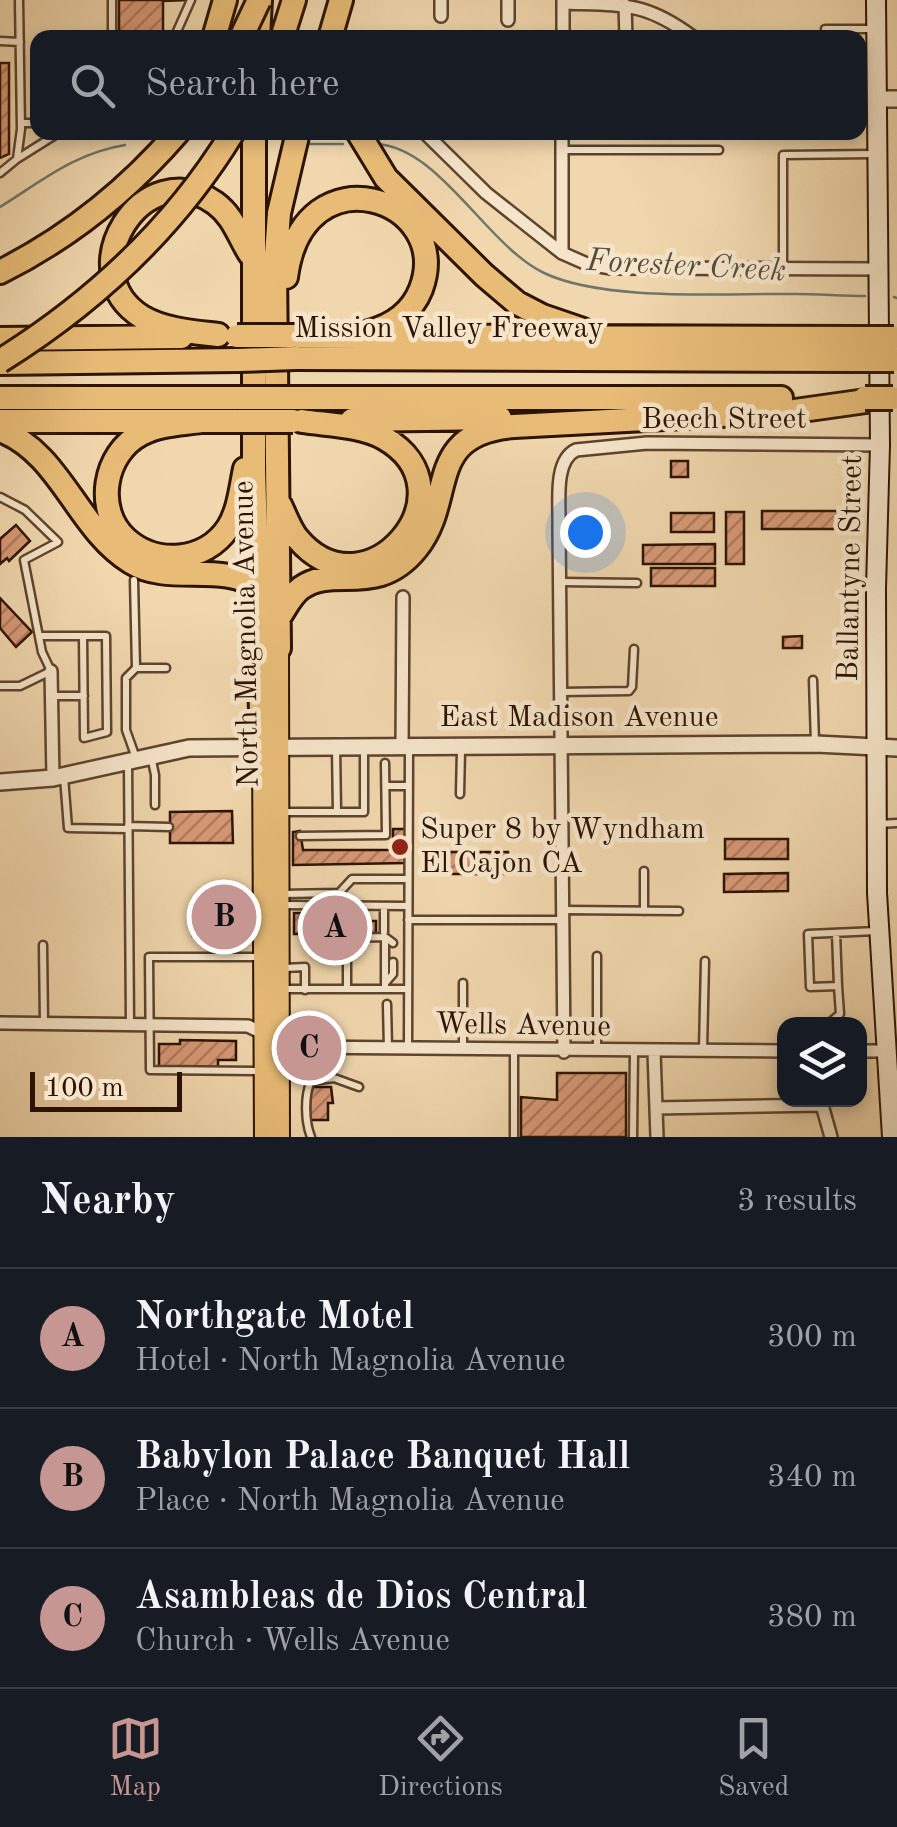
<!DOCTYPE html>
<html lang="en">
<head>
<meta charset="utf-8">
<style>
	:root { --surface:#171b24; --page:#20242c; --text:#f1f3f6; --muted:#9ea1a6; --line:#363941; --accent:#c59692 }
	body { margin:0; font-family:"Old Standard TT",serif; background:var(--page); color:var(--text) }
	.controls { position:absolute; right:30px; bottom:30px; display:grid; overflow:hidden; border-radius:20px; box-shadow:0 5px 15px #0003 }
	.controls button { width:90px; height:90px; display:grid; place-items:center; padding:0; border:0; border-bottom:2px solid var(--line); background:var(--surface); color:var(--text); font:50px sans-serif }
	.scale { position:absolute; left:30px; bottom:25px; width:152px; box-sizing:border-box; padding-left:10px; border:5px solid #2c1302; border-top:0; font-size:28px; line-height:35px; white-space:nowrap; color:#2c1302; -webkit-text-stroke:8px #f6e5ca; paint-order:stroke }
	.you { position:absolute; left:585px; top:532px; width:35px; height:35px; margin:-25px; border:8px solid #fff; border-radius:50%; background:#1a73e8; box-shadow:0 0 0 15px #1a73e833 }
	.badge { display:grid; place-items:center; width:65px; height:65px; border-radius:50%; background:var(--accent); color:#111; font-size:32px; font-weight:700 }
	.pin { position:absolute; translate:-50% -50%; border:5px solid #fff; box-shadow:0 2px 10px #0006 }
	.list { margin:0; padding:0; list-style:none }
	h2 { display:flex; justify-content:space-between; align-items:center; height:130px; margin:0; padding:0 40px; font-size:42px }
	h2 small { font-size:32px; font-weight:400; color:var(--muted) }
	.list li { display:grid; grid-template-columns:65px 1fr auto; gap:30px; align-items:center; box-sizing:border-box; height:140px; padding:0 40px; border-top:2px solid var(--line) }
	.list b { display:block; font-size:38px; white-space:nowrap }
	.list p { margin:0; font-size:32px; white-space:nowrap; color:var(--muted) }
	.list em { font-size:32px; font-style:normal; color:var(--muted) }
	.icon { flex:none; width:55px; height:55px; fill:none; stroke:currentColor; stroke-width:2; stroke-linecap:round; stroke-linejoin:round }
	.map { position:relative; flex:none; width:897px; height:1137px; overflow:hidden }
	.search { position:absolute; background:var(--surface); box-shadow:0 5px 15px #0003; left:30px; right:30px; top:30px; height:110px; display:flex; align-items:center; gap:25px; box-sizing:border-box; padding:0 35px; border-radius:20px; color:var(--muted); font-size:38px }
	.sheet { height:550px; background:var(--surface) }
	nav { display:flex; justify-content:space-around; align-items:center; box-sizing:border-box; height:140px; border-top:2px solid var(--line); background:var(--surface); font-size:28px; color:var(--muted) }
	nav a { display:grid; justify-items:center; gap:5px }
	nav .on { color:var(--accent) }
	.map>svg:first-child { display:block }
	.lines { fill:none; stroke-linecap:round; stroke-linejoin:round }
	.stream { stroke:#6f766a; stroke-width:2.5 }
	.building { fill:url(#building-hatch); stroke:#2c1302; stroke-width:2.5 }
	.service-casing { stroke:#5d442d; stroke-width:11 }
	.minor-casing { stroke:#5d442d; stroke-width:16 }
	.tertiary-casing { stroke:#5d442d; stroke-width:20 }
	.secondary-casing { stroke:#2c1302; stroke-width:22 }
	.primary-casing { stroke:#2c1302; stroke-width:22 }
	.motorway-casing { stroke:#2c1302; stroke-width:28 }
	.service { stroke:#f6e5ca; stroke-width:6 }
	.minor { stroke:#f6e5ca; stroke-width:11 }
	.tertiary { stroke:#f6e5ca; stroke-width:15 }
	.secondary { stroke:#f6e5ca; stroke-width:18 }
	.primary { stroke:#e8bc77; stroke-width:18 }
	.motorway { stroke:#e8bc77; stroke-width:22 }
	.motorway-bridge-casing { stroke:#2c1302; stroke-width:28; stroke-linecap:butt }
	.motorway-bridge { stroke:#e8bc77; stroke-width:22 }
	.poi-dot { fill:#8f2418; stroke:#f6e5ca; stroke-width:4 }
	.labels { text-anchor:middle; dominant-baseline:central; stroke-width:9; stroke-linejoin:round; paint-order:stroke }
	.street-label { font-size:30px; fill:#2c1302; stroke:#f6e5ca }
	.poi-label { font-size:30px; fill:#2c1302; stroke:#f6e5ca; text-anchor:start }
	.water-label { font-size:32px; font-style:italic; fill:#534d3f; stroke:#f6e5ca }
</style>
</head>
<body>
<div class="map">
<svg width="897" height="1137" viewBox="0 0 897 1137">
	<defs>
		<pattern id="building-hatch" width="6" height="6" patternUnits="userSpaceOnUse" patternTransform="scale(2.5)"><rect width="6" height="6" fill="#d89876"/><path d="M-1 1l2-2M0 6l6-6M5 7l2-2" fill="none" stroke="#af7b5f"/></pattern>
	</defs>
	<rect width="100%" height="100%" fill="#f1d7ae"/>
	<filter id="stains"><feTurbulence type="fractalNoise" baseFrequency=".002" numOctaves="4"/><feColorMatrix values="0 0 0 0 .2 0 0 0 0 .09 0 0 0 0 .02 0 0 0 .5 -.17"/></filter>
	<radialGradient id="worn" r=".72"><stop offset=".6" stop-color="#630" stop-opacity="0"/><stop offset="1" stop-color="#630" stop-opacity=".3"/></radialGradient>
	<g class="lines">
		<path class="stream" d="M306,144H343
			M377,144C440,148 486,245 544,273C605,302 727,293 796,294C819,294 842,296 865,296
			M0,207C42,181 75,153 125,145
			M894,297L897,298"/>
	</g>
	<path class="building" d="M119,0H189L163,1V38H119Z
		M0,63H9V154L0,158Z
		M671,461H688V477H671Z
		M762,511H851V529H762Z
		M726,512H744V564H726Z
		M671,513H714V532H671Z
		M16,525L30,541L9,561L7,558L0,564V539Z
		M715,544V564H643V545Z
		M651,568H715V586H651Z
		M0,598L32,632L16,647L0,628Z
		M802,636V648H783V637Z
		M232,811L233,843H170V812Z
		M393,829H407V863L293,865V832L300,831L303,850H393Z
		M725,839H788V859H725Z
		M438,852H508V874H438Z
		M788,873V891L724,892V874Z
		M193,899H255V936H193Z
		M294,913H310L312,921H376V934H294Z
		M180,1040L236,1041V1060H218V1067H159V1044H180Z
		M557,1073H626V1137H521V1097L557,1100Z
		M310,1087H331L333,1103H328V1120H310Z"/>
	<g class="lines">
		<g class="service-casing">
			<path id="service" d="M112,38V0
				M174,38L191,0
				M825,38V29H875
				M0,41L20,42
				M21,123H38
				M564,150H719
				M17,159L60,132
				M0,173L17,159L21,129L19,0
				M783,267V155L873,154
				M0,497L25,510L58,542L24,560L42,652L51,671L20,686H0
				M134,580L136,668
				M561,582L637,583
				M39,636H106L107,732L84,738L83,636
				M813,680L815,743
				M561,692L629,691L632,687L634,649
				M53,696H84
				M336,747L337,812
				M151,756L155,775V805
				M136,758L126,730V678L136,668H166
				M128,763L130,1023
				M64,777L68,828L128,829
				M386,786H409
				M460,794L461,750
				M280,812H364V748
				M878,824L897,823
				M128,826L169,827
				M300,836L386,835L385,763
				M644,871V911
				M281,894L339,893L352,879H408
				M281,905L408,906
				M384,906V932
				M564,910L679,911
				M408,920H562
				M836,933L838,986
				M385,939V989
				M43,945L44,1022
				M597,956V1051
				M261,957H149L150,1070L263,1071
				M284,968L305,967V990
				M386,982L393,974V962
				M463,983V1049
				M284,989H408
				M347,989V938L385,937L393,943
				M387,1004L388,1048
				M828,1024L840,1014L838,986L810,987L808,934L877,931
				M408,1049L409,748
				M703,1050L705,961
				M514,1051V1137
				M311,1137C305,1122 304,1096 311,1081L334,1078L359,1087
				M633,1137L634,1052"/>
		</g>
		<g class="minor-casing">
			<path id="minor" d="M441,0V16
				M508,0V20
				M563,3C621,5 645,1 694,38
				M625,5L626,38
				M563,38V0
				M424,132L486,193L562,253L587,264L611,268L880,269
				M562,253V132
				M51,671L53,778
				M402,747L403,597
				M0,1023L248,1026L291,1047L784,1051
				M860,1051H884
				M564,1052L559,527C560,505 553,461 576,450L647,443L880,445
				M654,1052L657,1137
				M656,1108L822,1105L831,1137"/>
		</g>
		<g class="tertiary-casing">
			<path id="tertiary" d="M876,99H897
				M0,782L53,778L189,748L816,744L897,748"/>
		</g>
		<g class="secondary-casing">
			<path id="secondary" d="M876,0L880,445L876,588L877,893L892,1137"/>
		</g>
		<g class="primary-casing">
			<path id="primary" d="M279,648L280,1137
				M262,747L264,1137"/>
		</g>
		<g class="motorway-casing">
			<path id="motorway" d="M214,38L225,0
				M258,38L260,0
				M282,38L294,0
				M330,38L341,0
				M254,132V468L262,747
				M358,132L386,178L484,275L517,303L542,316L583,330
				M0,272C70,237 127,191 178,132
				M286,277C303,147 455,199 421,289C412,312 392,326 369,332
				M218,335C193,332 164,330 142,317C69,272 143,152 215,203C234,217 238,235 250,254
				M293,336L866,338
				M0,339L181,337
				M296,358L865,360
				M0,363L238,360
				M0,398H238
				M295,398H781
				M352,420L500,418
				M0,421H237
				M201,421C181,424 159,424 141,434C104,453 94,510 126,539C156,566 205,562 228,528C239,511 241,488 245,469
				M0,430C61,453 77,529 131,562C170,586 221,561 259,588
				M280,505C286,517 290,530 298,539C367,620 477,491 384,438C361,425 328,425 302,421
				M278,619C285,609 291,595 301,588C334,564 376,598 416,549C457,499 422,434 514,426L795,411L866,401
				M279,648L275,268L279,213L298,132"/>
		</g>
		<use href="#service" class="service"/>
		<use href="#minor" class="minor"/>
		<use href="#tertiary" class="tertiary"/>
		<use href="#secondary" class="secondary"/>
		<use href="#primary" class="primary"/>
		<use href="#motorway" class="motorway"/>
		<g class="motorway-bridge-casing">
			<path id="motorway-bridge" d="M241,38L259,0
				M237,336H293
				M866,338H894
				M238,360L296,358
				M865,360H894
				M0,361C93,303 175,227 233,132
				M238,398H295
				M865,398H893
				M237,421H293"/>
		</g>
		<use href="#motorway-bridge" class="motorway-bridge"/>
	</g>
	<circle class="poi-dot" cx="400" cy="847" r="10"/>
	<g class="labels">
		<g class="street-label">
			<text x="449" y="329">Mission Valley Freeway</text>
			<text x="724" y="420">Beech Street</text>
			<text transform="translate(851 568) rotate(-89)">Ballantyne Street</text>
			<text transform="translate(247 634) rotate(-91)">North Magnolia Avenue</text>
			<text x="579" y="718">East Madison Avenue</text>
			<text transform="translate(523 1026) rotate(1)">Wells Avenue</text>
		</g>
		<g class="poi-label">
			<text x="420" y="830">Super 8 by Wyndham<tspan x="420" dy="34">El Cajon CA</tspan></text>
		</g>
		<g class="water-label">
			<text transform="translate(686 267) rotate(3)">Forester Creek</text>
		</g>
	</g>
	<rect width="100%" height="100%" filter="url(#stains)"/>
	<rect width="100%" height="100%" fill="url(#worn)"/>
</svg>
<div class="controls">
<button><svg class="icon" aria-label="layers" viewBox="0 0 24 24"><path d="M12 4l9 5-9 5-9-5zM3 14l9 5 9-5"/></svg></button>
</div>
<div class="scale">100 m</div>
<div class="you"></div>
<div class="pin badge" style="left:335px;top:928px">A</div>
<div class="pin badge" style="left:224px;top:917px">B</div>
<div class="pin badge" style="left:309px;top:1048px">C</div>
<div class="search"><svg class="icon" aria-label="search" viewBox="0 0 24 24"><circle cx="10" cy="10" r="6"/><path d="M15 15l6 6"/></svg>Search here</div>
</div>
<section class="sheet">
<h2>Nearby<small>3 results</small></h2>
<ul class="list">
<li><span class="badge">A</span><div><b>Northgate Motel</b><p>Hotel · North Magnolia Avenue</p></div><em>300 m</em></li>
<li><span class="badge">B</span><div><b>Babylon Palace Banquet Hall</b><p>Place · North Magnolia Avenue</p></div><em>340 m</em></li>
<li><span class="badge">C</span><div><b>Asambleas de Dios Central</b><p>Church · Wells Avenue</p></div><em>380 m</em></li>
</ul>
</section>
<nav>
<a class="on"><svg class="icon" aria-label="map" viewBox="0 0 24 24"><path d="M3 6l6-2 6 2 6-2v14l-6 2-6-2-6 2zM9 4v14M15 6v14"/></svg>Map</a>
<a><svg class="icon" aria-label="directions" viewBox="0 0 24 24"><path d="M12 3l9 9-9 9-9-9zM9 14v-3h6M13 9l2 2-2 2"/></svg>Directions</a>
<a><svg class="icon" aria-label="saved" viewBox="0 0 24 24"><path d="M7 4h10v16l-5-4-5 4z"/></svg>Saved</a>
</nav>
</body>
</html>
